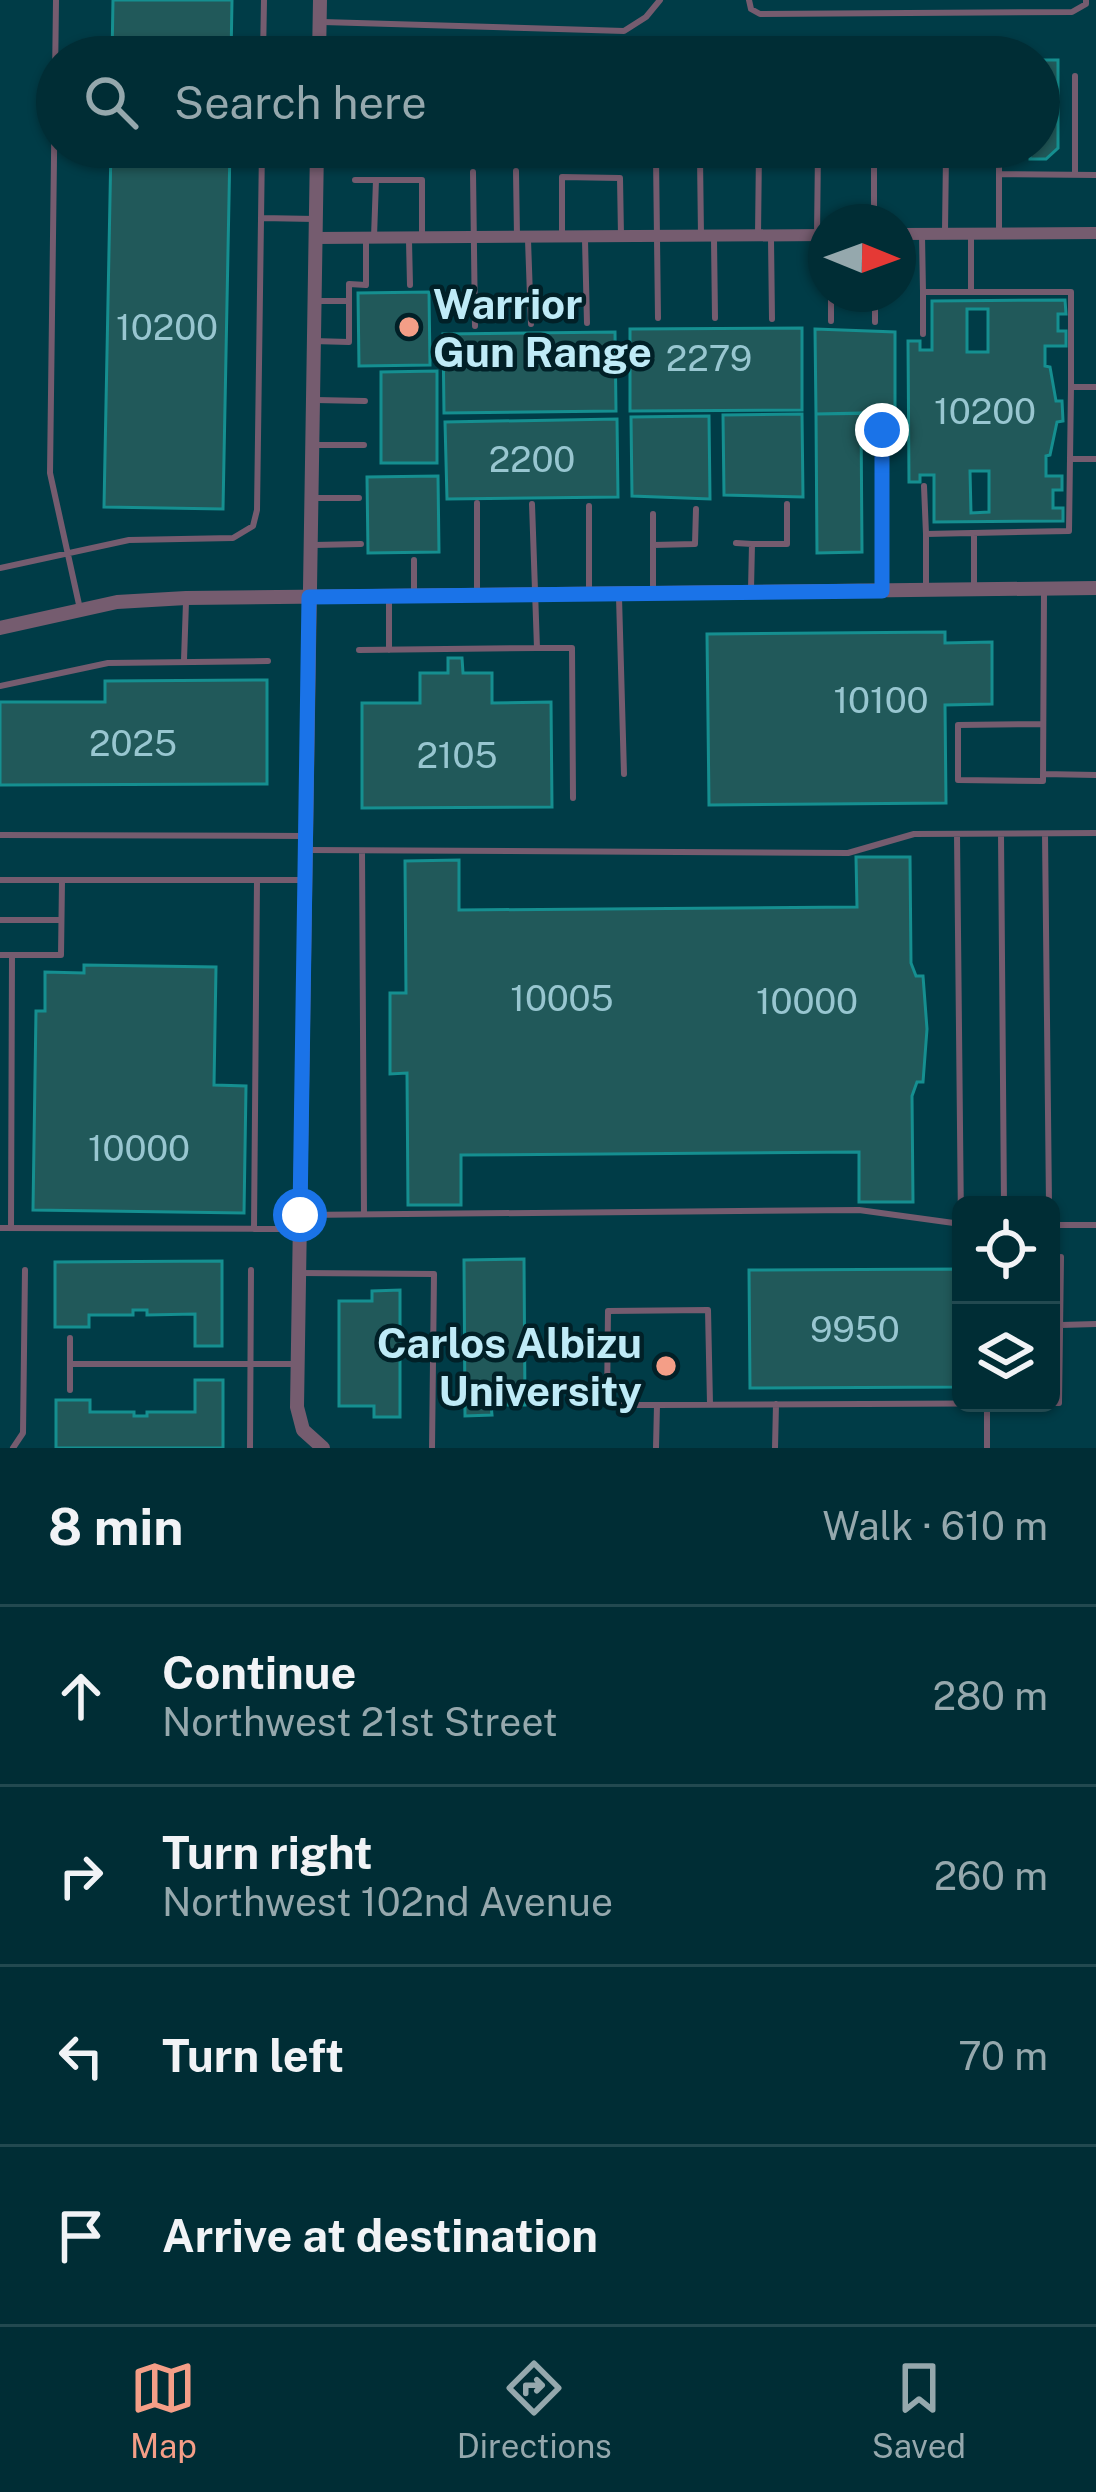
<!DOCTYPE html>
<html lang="en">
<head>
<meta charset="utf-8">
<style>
	:root { --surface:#002d35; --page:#0e3941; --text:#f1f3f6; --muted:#95a8ad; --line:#224950; --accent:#f49e87 }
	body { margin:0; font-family:"Public Sans",sans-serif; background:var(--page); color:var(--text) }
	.controls { position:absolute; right:36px; bottom:36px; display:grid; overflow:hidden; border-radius:18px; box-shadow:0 3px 9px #0004 }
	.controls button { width:108px; height:108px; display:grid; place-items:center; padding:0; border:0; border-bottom:3px solid var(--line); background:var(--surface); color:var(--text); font:60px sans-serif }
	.compass { position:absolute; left:808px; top:204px; width:108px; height:108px; border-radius:50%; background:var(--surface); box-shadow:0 3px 9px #0004; rotate:91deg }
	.stop { position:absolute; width:36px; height:36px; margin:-27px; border:9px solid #1a73e8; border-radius:50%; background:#fff }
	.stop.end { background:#1a73e8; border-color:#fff; box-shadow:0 3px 12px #0008 }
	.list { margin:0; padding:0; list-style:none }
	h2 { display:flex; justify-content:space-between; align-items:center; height:156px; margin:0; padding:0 48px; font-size:51px }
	h2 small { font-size:39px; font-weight:400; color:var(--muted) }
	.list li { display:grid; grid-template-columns:78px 1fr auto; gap:36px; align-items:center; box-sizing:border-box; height:180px; padding:0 48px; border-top:3px solid var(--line) }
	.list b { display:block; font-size:45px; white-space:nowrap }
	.list p { margin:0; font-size:39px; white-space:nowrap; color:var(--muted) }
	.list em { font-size:39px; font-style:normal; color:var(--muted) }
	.icon { flex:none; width:66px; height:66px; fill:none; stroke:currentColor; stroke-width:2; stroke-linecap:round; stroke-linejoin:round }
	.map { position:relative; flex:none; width:1096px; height:1448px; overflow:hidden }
	.search { position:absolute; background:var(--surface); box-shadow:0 3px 9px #0004; left:36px; right:36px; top:36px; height:132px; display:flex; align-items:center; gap:30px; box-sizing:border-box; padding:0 42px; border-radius:66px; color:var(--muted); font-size:45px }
	.sheet { height:876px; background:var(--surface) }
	nav { display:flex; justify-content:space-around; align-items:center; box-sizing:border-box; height:168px; border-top:3px solid var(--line); background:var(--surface); font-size:33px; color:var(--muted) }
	nav a { display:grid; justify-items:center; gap:6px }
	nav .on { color:var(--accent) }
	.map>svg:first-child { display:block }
	.building { fill:#21595a; stroke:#158f90; stroke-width:3; fill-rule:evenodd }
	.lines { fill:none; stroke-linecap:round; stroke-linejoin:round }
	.service { stroke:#755c6f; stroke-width:6 }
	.minor { stroke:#755c6f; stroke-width:12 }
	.tertiary { stroke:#755c6f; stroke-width:14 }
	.route { stroke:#1a73e8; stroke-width:15 }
	.poi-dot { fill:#f49e87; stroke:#012027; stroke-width:4.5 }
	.labels { text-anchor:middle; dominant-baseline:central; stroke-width:9; stroke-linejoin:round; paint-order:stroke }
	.number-label { font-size:36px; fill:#98c6d0 }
	.poi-label { font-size:42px; font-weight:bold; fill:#bfebf7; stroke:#012027; text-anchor:start }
</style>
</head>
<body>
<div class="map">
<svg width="1096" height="1448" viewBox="0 0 1096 1448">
	<rect width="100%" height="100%" fill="#003c47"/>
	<path class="building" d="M113,0H232L231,57H112Z
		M1039,60H1058V148L1046,159H1030V147H1039Z
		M111,147H230L223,509L104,507Z
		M361,147H439V165L361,166Z
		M452,147H529V162L452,163Z
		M429,292L430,365L359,366L358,293Z
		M1065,300L1066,314H1058V331H1066V346H1045V366L1050,367L1056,401H1062L1063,421L1057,422L1050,455L1046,456V476H1062V490H1053V508H1063V521L934,522V475H920V482H909L908,341H920V350H932V301ZM967,309H988V352H967ZM970,471H989V512L971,513Z
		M802,328V410L630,411V329Z
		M815,329L895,332V413L816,414Z
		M615,332L616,411L444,413L443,334Z
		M437,371V463H381V372Z
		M861,413L862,552L817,553L816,414Z
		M802,414L803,497L724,495L723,415Z
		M709,416L710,499L632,496L631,417Z
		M617,419L618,497L447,499L445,422Z
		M438,476L439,552L368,553L367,477Z
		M945,632V643L992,642V704L945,705L946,803L709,805L707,634Z
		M448,658H462L463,673H492V703L551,702L552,807L362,808V703H420V673H448Z
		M267,680V784L0,785V702H105V681Z
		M856,857H910L911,963L916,976H923L927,1029L923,1082H917L912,1096L913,1202H859V1152L461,1155V1205H408L407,1073L390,1074V993H406L405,861L459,860V910L857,907Z
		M84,965L216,967L214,1085L246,1086L244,1213L33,1210L36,1011H45V972L84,973Z
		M524,1259L525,1405H491L492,1415L465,1416L464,1260Z
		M222,1261V1346H195V1314L147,1315V1310H133V1315H89V1327H55V1262Z
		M961,1269V1387L750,1388L749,1270Z
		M400,1290V1417H374V1406H339V1301H372V1291Z
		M195,1380H223V1448H56V1400H90V1412H134V1416H147V1412H195Z"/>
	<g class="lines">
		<path class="service" d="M56,0L50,473L80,609
			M749,0L751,9L760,14L1072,12L1086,4V0
			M323,22L624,31L646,17L660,0
			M263,57L264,0
			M874,151V222
			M999,155V230
			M516,171L517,237
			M473,172L475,326
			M999,174L1096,175
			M1075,175V76
			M355,180H376L374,237
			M376,180H422V237
			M261,218L315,219
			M945,230L946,155
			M758,235L759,150
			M817,235L818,150
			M562,236V177L620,178L621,236
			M922,236L923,292
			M714,239L715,318
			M771,239L772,319
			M528,240L531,324
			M585,240L587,323
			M409,241L410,285
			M971,292V236
			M831,294V321
			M875,294V322
			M317,301H349
			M658,318L656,157H700L701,236
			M923,334V292H1071V387
			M313,341L349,342V284L366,285V241
			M316,400L365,401
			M882,430V587
			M315,445H364
			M1070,459L1071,387H1096
			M924,486L926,534L1069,531L1070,459H1096
			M314,498H359
			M532,504L537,648H572L573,798
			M653,514V590
			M974,533V589
			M926,534V590
			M736,543L752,544
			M314,545L361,544
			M653,545L695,544L696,509
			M0,568L129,540L233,538L253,526L257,510L262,147
			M751,589L752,544H787V504
			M589,591V506
			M414,592V560
			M477,592V503
			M619,597L624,774
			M389,600V650
			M359,650L537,648
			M184,660L186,602
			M0,686L108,663L268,661
			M1043,724L958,725V780L1043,781L1044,593
			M1043,774L1096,775
			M1001,834L1004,1205
			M1045,834L1049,1205
			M0,835L305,836
			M308,850L848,853L914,834L1096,833
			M362,851L364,1213
			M0,880H302
			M0,920H61
			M0,955H12L11,1228
			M12,955H61L62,881
			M300,1215L859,1210L961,1224L957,834
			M1051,1225H1096
			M0,1228L296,1229
			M254,1229L257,880
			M299,1273L434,1274L432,1448
			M1061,1325L1096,1324
			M70,1338V1364
			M70,1390V1364H294
			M987,1404V1448
			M657,1405H607L608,1311L708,1310L710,1404
			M13,1448L23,1433L25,1270
			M250,1448L251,1270
			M656,1448L657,1405L1059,1403L1061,1257
			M775,1448L776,1404"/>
		<path class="minor" d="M898,234L1096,233
			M315,238L826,235"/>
		<path class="tertiary" d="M319,57L320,0
			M317,147L297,1407L303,1430L323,1448
			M0,628L117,602L186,598L1096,588"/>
	</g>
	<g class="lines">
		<path class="route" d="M300,1215L309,597L882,591V430"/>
	</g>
	<g class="poi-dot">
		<circle cx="409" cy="327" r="12"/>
		<circle cx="666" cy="1366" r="12"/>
	</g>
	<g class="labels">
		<g class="number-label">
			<text x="167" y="327">10200</text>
			<text x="709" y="358">2279</text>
			<text x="985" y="411">10200</text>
			<text x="532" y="459">2200</text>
			<text x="881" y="700">10100</text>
			<text x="133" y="743">2025</text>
			<text x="457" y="755">2105</text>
			<text x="562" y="998">10005</text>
			<text x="807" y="1001">10000</text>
			<text x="139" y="1148">10000</text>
			<text x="855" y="1329">9950</text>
		</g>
		<g class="poi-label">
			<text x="433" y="303">Warrior<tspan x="433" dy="48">Gun Range</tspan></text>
			<text x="642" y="1342" text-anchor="end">Carlos Albizu<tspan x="642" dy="48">University</tspan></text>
		</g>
	</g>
</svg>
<div class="controls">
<button><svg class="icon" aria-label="locate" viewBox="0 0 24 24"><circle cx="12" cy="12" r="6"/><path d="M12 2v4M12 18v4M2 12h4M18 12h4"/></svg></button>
<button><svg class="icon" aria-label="layers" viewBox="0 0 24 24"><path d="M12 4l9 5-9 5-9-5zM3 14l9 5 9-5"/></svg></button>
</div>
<svg class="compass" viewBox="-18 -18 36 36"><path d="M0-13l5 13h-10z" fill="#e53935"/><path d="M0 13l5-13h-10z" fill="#95a8ad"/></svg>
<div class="stop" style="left:300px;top:1215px"></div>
<div class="stop end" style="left:882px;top:430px"></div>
<div class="search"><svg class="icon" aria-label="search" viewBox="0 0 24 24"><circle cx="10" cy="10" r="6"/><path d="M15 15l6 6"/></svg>Search here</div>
</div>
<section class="sheet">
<h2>8 min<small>Walk · 610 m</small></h2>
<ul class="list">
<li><svg class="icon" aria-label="ahead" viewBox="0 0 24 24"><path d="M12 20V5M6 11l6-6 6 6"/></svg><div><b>Continue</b><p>Northwest 21st Street</p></div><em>280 m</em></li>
<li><svg class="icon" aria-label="right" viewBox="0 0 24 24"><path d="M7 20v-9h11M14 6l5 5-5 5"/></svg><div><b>Turn right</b><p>Northwest 102nd Avenue</p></div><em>260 m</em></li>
<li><svg class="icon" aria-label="left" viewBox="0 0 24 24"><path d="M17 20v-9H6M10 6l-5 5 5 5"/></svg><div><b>Turn left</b></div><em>70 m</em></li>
<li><svg class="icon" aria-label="arrive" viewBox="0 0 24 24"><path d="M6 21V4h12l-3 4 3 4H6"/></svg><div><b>Arrive at destination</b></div></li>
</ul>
</section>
<nav>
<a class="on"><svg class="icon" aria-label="map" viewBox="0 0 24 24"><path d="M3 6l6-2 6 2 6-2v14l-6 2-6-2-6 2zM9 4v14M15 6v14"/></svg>Map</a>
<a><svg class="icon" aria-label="directions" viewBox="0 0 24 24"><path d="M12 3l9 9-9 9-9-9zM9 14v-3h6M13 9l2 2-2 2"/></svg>Directions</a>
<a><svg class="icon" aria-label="saved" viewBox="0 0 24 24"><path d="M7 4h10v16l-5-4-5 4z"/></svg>Saved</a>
</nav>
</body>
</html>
